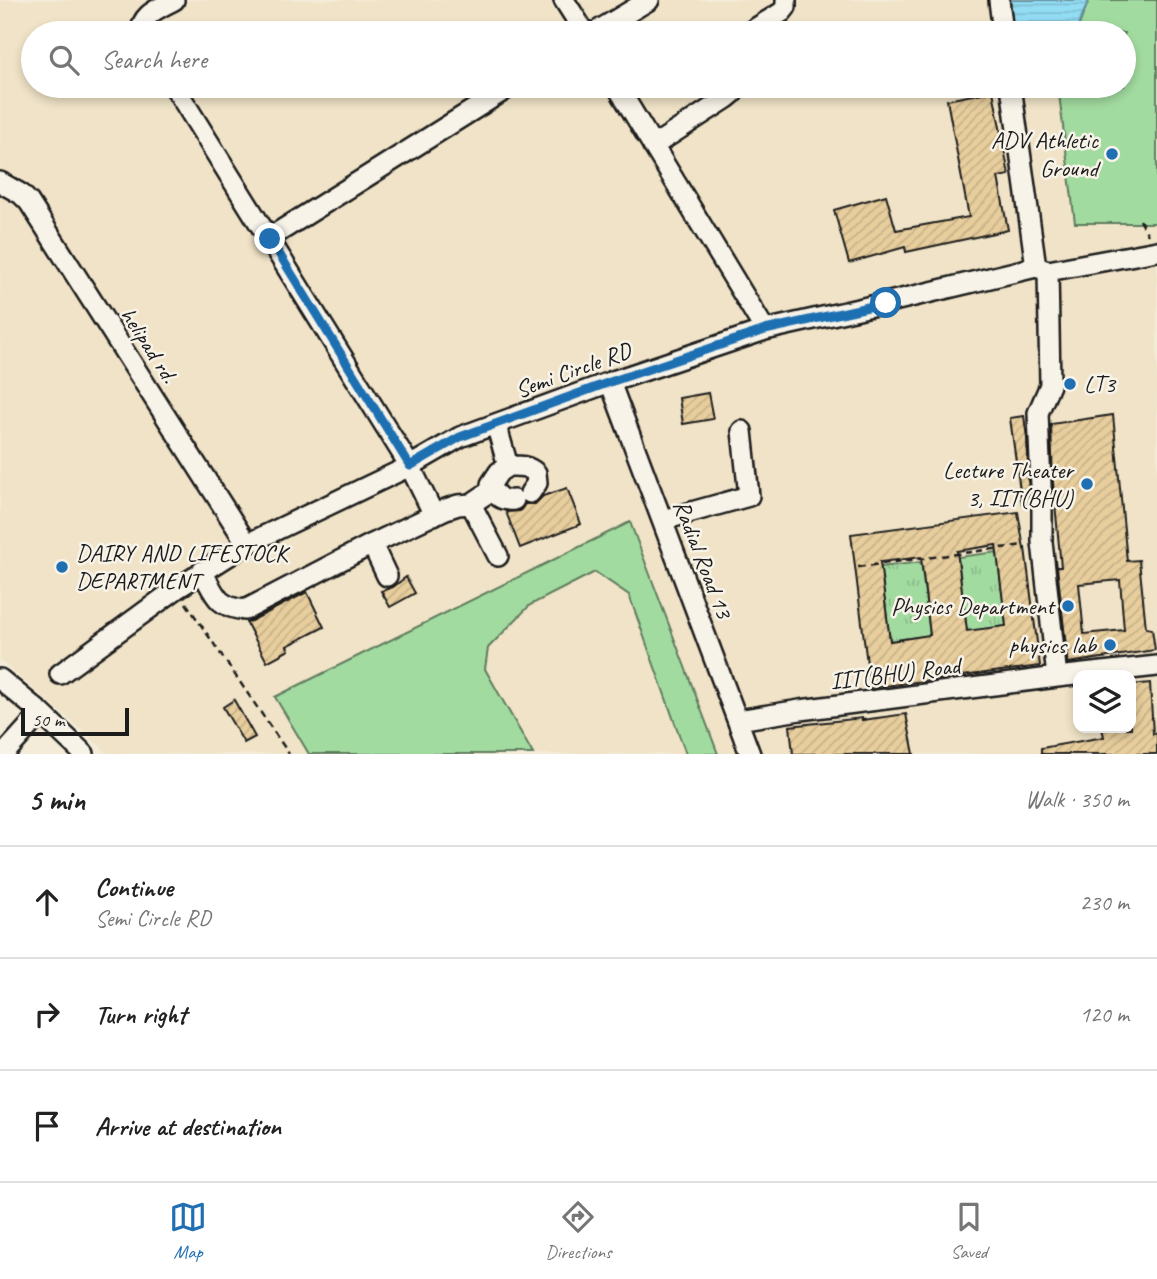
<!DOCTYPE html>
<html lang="en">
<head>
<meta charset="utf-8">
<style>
	:root { --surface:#fff; --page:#f6f6f6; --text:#222; --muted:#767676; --line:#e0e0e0; --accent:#1f6fb2 }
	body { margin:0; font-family:Caveat,sans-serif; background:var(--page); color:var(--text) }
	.controls { position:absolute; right:21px; bottom:21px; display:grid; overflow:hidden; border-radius:14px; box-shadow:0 4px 10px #0003 }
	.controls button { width:63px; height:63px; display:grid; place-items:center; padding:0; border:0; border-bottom:2px solid var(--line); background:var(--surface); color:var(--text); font:35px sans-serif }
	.scale { position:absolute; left:21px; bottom:18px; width:108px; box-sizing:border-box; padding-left:7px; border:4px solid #1c1c1c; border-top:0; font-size:19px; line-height:24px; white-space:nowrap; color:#1c1c1c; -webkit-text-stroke:5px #f7f3e8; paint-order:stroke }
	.stop { position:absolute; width:21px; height:21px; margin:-16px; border:5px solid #1f6fb2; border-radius:50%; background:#fff }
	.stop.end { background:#1f6fb2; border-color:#fff; box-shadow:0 2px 7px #0008 }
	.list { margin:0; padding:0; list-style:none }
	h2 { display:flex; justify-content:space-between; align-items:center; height:91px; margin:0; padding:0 28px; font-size:30px }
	h2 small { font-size:23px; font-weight:400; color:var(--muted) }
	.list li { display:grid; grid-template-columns:46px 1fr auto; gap:21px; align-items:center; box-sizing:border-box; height:112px; padding:0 28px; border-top:2px solid var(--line) }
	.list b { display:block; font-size:26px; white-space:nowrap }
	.list p { margin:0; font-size:23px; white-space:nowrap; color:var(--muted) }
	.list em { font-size:23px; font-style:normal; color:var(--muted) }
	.icon { flex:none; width:38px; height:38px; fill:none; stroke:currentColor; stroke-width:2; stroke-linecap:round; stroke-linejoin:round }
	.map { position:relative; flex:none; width:1157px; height:754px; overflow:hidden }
	.search { position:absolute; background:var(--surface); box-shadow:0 4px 10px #0003; left:21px; right:21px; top:21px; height:77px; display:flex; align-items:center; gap:18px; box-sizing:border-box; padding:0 24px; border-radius:38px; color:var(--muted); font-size:26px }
	.sheet { height:427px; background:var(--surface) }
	nav { display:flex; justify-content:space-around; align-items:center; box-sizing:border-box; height:98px; border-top:2px solid var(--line); background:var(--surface); font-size:19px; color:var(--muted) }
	nav a { display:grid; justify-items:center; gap:4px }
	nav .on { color:var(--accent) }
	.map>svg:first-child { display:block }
	.built { fill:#f0e3c7; fill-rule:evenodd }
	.grass { fill:url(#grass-tufts); stroke:#5f7c5e; stroke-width:2 }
	.green { fill:#a2dba0; stroke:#5f7c5e; stroke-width:2 }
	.water { fill:url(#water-rules); stroke:#63909e; stroke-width:2 }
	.building { fill:url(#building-hatch); stroke:#1c1c1c; stroke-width:2; fill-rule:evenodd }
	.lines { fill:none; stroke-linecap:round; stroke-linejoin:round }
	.minor-casing { stroke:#1c1c1c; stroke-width:24 }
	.path { stroke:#1c1c1c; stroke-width:2.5; stroke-dasharray:7 5; stroke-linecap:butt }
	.minor { stroke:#f7f3e8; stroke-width:19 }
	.route { stroke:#1f6fb2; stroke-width:9 }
	.poi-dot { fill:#1f6fb2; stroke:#f7f3e8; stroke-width:2.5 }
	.labels { text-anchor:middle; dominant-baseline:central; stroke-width:5; stroke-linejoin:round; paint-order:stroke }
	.poi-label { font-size:24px; fill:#1c1c1c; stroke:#f7f3e8; text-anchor:end }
	.street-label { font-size:24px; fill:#1c1c1c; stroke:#f7f3e8 }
</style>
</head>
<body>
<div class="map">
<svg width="1157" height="754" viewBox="0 0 1157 754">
	<defs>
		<pattern id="grass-tufts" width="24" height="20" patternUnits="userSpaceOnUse" patternTransform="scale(1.75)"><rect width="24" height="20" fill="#a2dba0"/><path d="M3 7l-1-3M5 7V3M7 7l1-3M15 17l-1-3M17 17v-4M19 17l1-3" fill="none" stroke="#8bbb89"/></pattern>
		<pattern id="water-rules" width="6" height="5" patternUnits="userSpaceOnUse" patternTransform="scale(1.75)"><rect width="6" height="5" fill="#93ddf4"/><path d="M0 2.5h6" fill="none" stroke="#7ebdd1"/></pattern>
		<pattern id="building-hatch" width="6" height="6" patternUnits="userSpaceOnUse" patternTransform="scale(1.75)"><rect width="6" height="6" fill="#e8ce9d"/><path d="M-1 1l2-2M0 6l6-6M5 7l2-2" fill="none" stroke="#c6b087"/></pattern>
	</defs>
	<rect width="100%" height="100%" fill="#f4ecd9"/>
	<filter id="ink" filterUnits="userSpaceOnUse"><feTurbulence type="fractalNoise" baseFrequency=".0143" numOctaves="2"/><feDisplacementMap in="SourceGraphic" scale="14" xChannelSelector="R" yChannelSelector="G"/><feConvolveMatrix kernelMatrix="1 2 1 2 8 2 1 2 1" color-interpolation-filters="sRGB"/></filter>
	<g filter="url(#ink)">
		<path class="built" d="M0,0H1157V754H107L100,746L0,660ZM33,33H1124V86H33ZM1078,675H1131V728H1078Z"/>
		<path class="grass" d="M997,552L1006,626L967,631L958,557Z
			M921,562L930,635L890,641L880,567Z"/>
		<path class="green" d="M1089,0H1157V223H1075L1058,86H1124V33H1076Z
			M630,522L718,754H686L629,595L595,572L530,605L488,648L485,669L533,754H309L275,697Z"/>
		<path class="water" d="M1005,0H1089L1075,33H1009Z"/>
		<path class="building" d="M993,91L1009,175L998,177L1008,230L906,252L905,247L849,263L834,210L886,195L896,230L969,217L947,100Z
			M708,393L713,419L683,424L679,398Z
			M1113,415L1127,561L1139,560L1146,628L1152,629L1155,650L1068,663L1057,567H1061L1053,482L1051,424ZM1120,580L1124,630L1084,634L1079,584Z
			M1024,416L1027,438L1029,503L1022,505L1010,418Z
			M567,488L581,524L520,548L506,512L520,511L525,504H535L543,496Z
			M1018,512L1024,549L1025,548L1040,666L870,688L851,534ZM996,545L1006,626L967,631L957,551ZM921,557L930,635L890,641L880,562Z
			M406,577L415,593L390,607L381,591L393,587Z
			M307,592L324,627L287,646L289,650L267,662L246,622L251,621Z
			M1150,683L1153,734L1157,733V754H1041V748L1104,737L1102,728H1131V685Z
			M234,700L255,737L244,743L223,707Z
			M906,714L914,754H793L790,726L862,718V720Z"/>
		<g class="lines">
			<g class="minor-casing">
				<path id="minor" d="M564,0L585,33
					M999,0L1003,33
					M142,33C139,15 160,8 174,0
					M594,33L649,0
					M748,33L782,12L786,7V0
					M174,86L410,466L434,515
					M617,86L765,330
					M1011,86L1036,267
					M653,146L727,98L733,93L734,86
					M0,182L21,194L29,202L247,544
					M269,238L511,86
					M610,382L750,754
					M496,424L508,466L499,472L491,484L492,490L471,504L498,556
					M508,466C519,466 527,465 536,473L537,483L530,493
					M492,490C499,498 503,501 514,500
					M663,520L749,496L742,431
					M372,544L387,576
					M202,571C215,594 216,607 245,610L372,544L446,509L458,505L471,504
					M60,674L176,589L247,544L410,466L460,437L610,382L765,330L885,303L1036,267L1048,271L1157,251
					M1057,677L1157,666
					M0,679L41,713L84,754
					M738,720L800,710L1057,677L1042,542V510L1038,413L1050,385L1048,271
					M4,754L41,713"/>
			</g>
			<path class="path" d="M1140,220L1148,235
				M858,567L1024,545
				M186,603L289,754"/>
			<use href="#minor" class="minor"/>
		</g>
	</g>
	<g class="lines" filter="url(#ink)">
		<path class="route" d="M270,239L410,466L460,437L610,382L765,330L886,303"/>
	</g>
	<g class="poi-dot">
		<circle cx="1112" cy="154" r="7"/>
		<circle cx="1070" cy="384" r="7"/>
		<circle cx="1087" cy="484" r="7"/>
		<circle cx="62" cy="567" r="7"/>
		<circle cx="1068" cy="606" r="7"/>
		<circle cx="1110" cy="645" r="7"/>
	</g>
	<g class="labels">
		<g class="poi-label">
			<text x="1098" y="140">ADV Athletic<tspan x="1098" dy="28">Ground</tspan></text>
			<text x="1084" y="384" text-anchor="start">LT3</text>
			<text x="1073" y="470">Lecture Theater<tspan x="1073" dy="28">3, IIT(BHU)</tspan></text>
			<text x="76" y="553" text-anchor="start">DAIRY AND LIFESTOCK<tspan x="76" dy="28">DEPARTMENT</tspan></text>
			<text x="1054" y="606">Physics Department</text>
			<text x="1096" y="645">physics lab</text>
		</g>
		<g class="street-label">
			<text transform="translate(149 345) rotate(57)">helipad rd.</text>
			<text transform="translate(573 370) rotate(-20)">Semi Circle RD</text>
			<text transform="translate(703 559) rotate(69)">Radial Road 13</text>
			<text transform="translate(895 673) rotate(-7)">IIT(BHU) Road</text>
		</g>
	</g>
</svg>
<div class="controls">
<button><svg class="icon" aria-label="layers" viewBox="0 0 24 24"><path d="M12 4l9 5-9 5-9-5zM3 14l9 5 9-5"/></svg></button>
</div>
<div class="scale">50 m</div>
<div class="stop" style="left:886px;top:303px"></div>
<div class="stop end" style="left:270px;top:239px"></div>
<div class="search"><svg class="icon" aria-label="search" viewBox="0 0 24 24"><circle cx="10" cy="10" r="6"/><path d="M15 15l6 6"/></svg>Search here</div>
</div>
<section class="sheet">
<h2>5 min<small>Walk · 350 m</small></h2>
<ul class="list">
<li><svg class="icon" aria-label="ahead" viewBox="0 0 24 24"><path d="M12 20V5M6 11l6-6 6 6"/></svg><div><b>Continue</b><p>Semi Circle RD</p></div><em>230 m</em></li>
<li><svg class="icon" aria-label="right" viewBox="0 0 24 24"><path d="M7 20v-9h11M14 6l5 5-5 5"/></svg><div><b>Turn right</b></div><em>120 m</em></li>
<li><svg class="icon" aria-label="arrive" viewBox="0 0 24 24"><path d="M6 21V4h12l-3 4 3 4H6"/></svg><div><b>Arrive at destination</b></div></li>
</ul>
</section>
<nav>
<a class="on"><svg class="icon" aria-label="map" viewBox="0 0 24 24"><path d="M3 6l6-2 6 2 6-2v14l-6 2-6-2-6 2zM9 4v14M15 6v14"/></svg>Map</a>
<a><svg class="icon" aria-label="directions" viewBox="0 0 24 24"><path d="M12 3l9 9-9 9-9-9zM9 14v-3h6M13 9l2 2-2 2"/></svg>Directions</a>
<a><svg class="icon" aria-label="saved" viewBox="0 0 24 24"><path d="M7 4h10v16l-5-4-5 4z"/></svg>Saved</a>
</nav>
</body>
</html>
